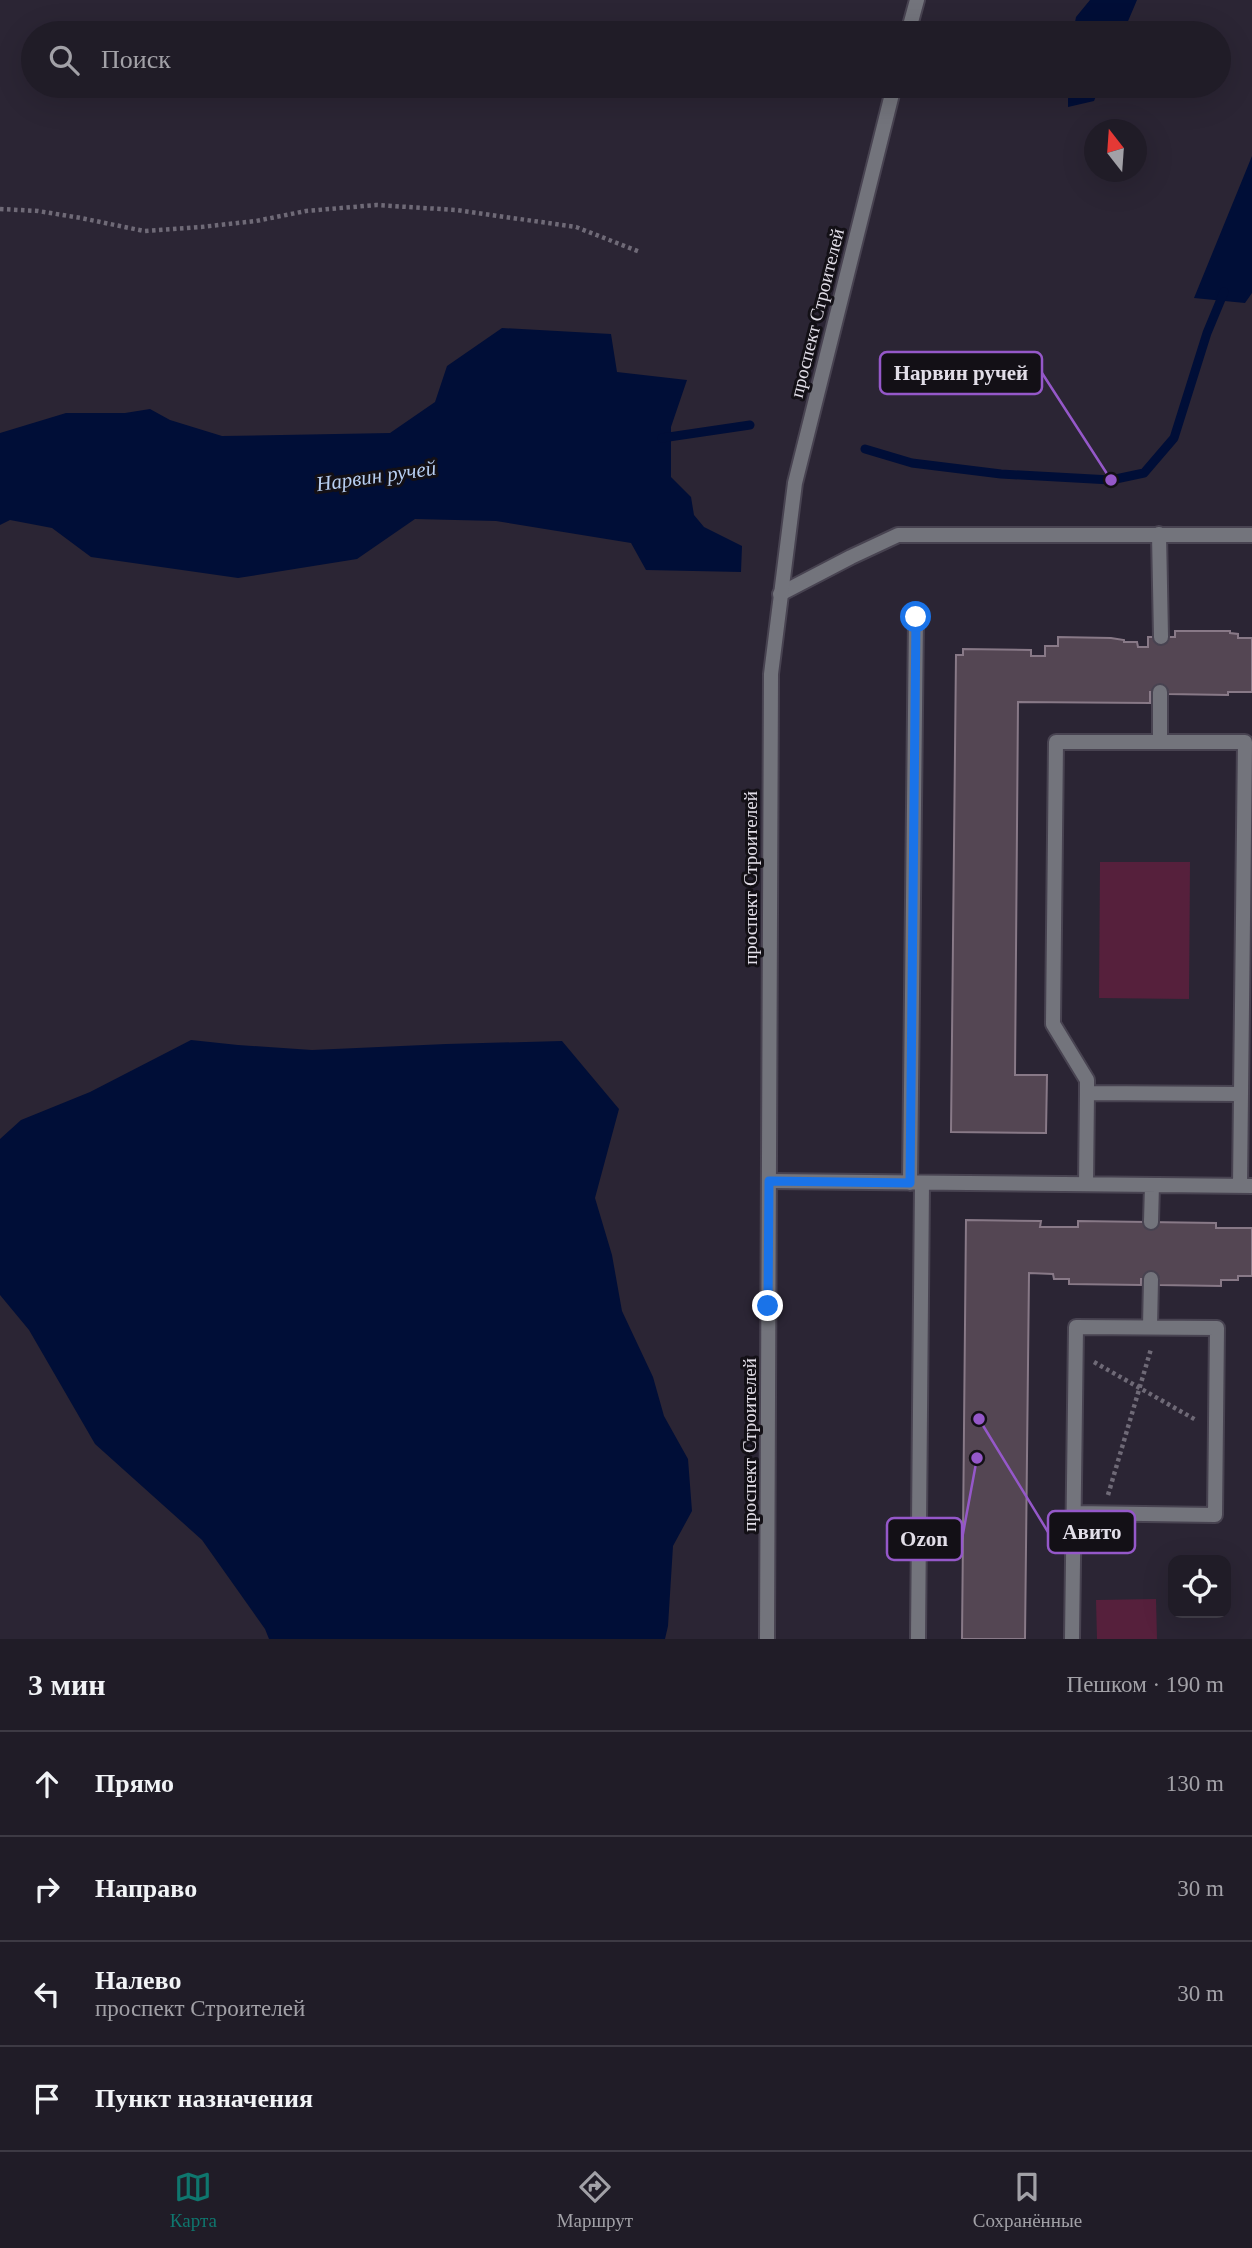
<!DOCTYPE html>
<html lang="ru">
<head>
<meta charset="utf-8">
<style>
	:root { --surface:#201c27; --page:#2d2933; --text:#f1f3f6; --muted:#a2a1a7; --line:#3d3a44; --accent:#0f766e }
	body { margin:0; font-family:"Times New Roman",serif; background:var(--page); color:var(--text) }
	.controls { position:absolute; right:21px; bottom:21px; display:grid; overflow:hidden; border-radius:14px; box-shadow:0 7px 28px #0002 }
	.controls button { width:63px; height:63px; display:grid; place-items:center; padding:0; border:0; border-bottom:2px solid var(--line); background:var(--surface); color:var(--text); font:35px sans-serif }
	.compass { position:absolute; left:1084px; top:119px; width:63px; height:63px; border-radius:50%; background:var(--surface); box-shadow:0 7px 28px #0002; rotate:343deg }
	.stop { position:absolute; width:21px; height:21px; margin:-16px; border:5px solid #1a73e8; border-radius:50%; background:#fff }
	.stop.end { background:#1a73e8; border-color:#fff; box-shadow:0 2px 7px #0008 }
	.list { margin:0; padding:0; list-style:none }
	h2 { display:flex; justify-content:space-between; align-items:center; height:91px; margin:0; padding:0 28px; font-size:30px }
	h2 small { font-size:23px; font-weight:400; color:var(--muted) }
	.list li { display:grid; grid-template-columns:46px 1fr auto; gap:21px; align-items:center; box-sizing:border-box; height:105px; padding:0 28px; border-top:2px solid var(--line) }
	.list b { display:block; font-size:26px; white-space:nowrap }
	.list p { margin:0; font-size:23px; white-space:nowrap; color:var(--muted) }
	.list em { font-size:23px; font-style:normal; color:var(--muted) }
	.icon { flex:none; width:38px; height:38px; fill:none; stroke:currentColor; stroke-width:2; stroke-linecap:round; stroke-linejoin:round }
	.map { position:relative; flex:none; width:1252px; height:1639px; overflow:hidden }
	.search { position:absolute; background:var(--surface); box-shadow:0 7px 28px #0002; left:21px; right:21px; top:21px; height:77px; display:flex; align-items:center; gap:18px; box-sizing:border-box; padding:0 24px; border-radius:38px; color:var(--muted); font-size:26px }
	.sheet { height:511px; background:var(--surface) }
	nav { display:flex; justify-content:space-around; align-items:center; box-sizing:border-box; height:98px; border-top:2px solid var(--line); background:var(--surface); font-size:19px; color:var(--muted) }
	nav a { display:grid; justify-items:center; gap:4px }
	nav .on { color:var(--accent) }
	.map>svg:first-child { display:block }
	.green { fill:#56203c }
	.water { fill:#000e37 }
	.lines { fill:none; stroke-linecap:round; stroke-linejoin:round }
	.stream { stroke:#000e37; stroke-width:9 }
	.building { fill:#544653; stroke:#887987; stroke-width:2 }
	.service-casing { stroke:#484351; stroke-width:18 }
	.minor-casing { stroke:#484351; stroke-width:18 }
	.tertiary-casing { stroke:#484351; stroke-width:18 }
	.path { stroke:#6f6a77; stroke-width:4.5; stroke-dasharray:3.5 3.5; stroke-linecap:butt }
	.service { stroke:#73747c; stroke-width:14 }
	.minor { stroke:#73747c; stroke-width:14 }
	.tertiary { stroke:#73747c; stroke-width:14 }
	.route { stroke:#1a73e8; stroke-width:9 }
	.labels { text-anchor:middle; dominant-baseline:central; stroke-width:6; stroke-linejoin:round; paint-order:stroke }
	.street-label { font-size:19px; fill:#e2dee8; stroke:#131016 }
	.water-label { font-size:21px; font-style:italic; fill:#b8cff2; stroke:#131016 }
	.leader { fill:none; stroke:#9558c9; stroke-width:2.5 }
	.callout-dot { fill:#9558c9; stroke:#131016; stroke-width:2.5 }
	.callout { fill:#131016; stroke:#9558c9; stroke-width:2.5 }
	.callout-label { font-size:21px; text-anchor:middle; font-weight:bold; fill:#e2dee8 }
</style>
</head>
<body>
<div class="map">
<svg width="1252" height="1639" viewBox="0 0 1252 1639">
	<rect width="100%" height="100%" fill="#2b2534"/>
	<path class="green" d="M1100,862H1190L1189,999L1099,998Z
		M1156,1599L1157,1639H1097L1096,1600Z"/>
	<path class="water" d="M1090,0H1137L1123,33H1073L1076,17Z
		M1068,86H1100L1094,101L1068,107Z
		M1252,156V293L1245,303L1194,298Z
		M502,328L611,334L617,372L687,380L671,427V477L691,497L694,515L704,527L742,546L741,572L646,570L631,543L496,521L415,519L357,559L238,578L91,557L52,528L10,520L0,525V433L66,413H125L150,409L170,420L222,436L390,433L435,402L447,366Z
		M191,1040L238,1045L312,1050L446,1044L562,1041L619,1109L595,1198L612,1255L622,1311L653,1377L664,1416L688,1459L692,1511L673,1546L668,1626L665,1639H269L265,1629L202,1540L95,1444L29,1330L0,1295V1139L21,1120L90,1092Z"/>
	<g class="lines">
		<path class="stream" d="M662,438L750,425
			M865,449L912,463L1001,474L1111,480L1144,473L1174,438L1207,333L1224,292"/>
	</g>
	<path class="building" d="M1175,631H1230V633L1238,634V638H1252V692H1228V695L1168,694V692H1150V703L1018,702L1015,1075H1047L1046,1133L951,1132L956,655H963V649L1031,650V656H1045V646H1058V637L1111,638L1124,640V642H1137L1138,647H1148V637H1175Z
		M966,1220L1041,1221L1040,1227H1078V1221L1216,1223V1228H1252V1276H1238V1280H1221V1286L1159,1285V1279H1141V1285L1069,1284V1279H1054L1053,1274L1029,1273L1025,1639H962Z"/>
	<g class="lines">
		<g class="service-casing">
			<path id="service" d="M1159,534L1161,637
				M1160,742V692
				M1087,1093V1080L1053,1024L1056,742H1245L1241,1094
				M769,1181L1252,1186
				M910,1183L916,617
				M1086,1184L1087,1093L1241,1094L1240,1186
				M1151,1222L1152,1185
				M1150,1327L1151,1279
				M918,1639L922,1183
				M1072,1639L1076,1327L1217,1328L1215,1515L1074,1513"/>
		</g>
		<g class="minor-casing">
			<path id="minor" d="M780,594L851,557L898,535H1252"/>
		</g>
		<g class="tertiary-casing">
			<path id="tertiary" d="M908,33L917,0
				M767,1639L771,674L795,483L894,86"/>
		</g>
		<path class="path" d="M0,209L38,211L81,218L144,231L201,227L256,221L306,211L376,205L456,210L576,227L640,252
			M1094,1362L1196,1420
			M1108,1495L1151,1349"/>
		<use href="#service" class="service"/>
		<use href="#minor" class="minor"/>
		<use href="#tertiary" class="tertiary"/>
	</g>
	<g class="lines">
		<path class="route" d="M768,1306L769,1181L910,1183L916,617"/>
	</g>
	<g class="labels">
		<g class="street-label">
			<text transform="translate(817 313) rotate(-76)">проспект Строителей</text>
			<text transform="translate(750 878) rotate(-90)">проспект Строителей</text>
			<text transform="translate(749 1445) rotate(-90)">проспект Строителей</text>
		</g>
		<g class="water-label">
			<text transform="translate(376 476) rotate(-8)">Нарвин ручей</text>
		</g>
	</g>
	<path class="leader" d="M1111 480L1042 373M979 1419L1048 1532M977 1458L962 1539"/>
	<g class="callout-dot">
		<circle cx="1111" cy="480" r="7"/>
		<circle cx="979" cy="1419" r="7"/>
		<circle cx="977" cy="1458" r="7"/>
	</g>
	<g class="callout">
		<rect x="880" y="352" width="162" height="42" rx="7"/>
		<rect x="1048" y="1511" width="87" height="42" rx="7"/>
		<rect x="887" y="1518" width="75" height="42" rx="7"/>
	</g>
	<g class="callout-label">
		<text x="961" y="380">Нарвин ручей</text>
		<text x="1092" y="1539">Авито</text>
		<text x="924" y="1546">Ozon</text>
	</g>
</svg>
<div class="controls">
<button><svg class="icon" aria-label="locate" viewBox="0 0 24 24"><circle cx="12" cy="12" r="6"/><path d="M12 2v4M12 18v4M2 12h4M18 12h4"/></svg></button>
</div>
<svg class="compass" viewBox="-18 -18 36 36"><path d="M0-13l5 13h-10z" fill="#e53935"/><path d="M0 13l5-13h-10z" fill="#a2a1a7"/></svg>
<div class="stop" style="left:916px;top:617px"></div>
<div class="stop end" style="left:768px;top:1306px"></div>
<div class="search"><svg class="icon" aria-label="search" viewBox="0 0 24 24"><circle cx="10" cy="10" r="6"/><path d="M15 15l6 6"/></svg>Поиск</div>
</div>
<section class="sheet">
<h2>3 мин<small>Пешком · 190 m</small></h2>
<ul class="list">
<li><svg class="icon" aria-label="ahead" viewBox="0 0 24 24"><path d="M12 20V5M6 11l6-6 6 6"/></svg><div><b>Прямо</b></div><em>130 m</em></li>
<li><svg class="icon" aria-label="right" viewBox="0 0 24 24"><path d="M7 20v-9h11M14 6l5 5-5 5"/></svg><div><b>Направо</b></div><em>30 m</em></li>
<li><svg class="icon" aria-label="left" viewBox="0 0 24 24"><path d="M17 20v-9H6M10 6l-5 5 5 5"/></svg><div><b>Налево</b><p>проспект Строителей</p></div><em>30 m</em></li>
<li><svg class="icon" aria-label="arrive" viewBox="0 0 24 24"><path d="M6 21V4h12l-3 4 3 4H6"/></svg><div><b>Пункт назначения</b></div></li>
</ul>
</section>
<nav>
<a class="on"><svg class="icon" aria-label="map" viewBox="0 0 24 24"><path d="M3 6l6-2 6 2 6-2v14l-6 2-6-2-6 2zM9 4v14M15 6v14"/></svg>Карта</a>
<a><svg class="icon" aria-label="directions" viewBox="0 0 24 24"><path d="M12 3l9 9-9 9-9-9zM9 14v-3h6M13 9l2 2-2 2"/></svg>Маршрут</a>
<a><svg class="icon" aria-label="saved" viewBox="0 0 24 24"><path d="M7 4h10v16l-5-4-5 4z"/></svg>Сохранённые</a>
</nav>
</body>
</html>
